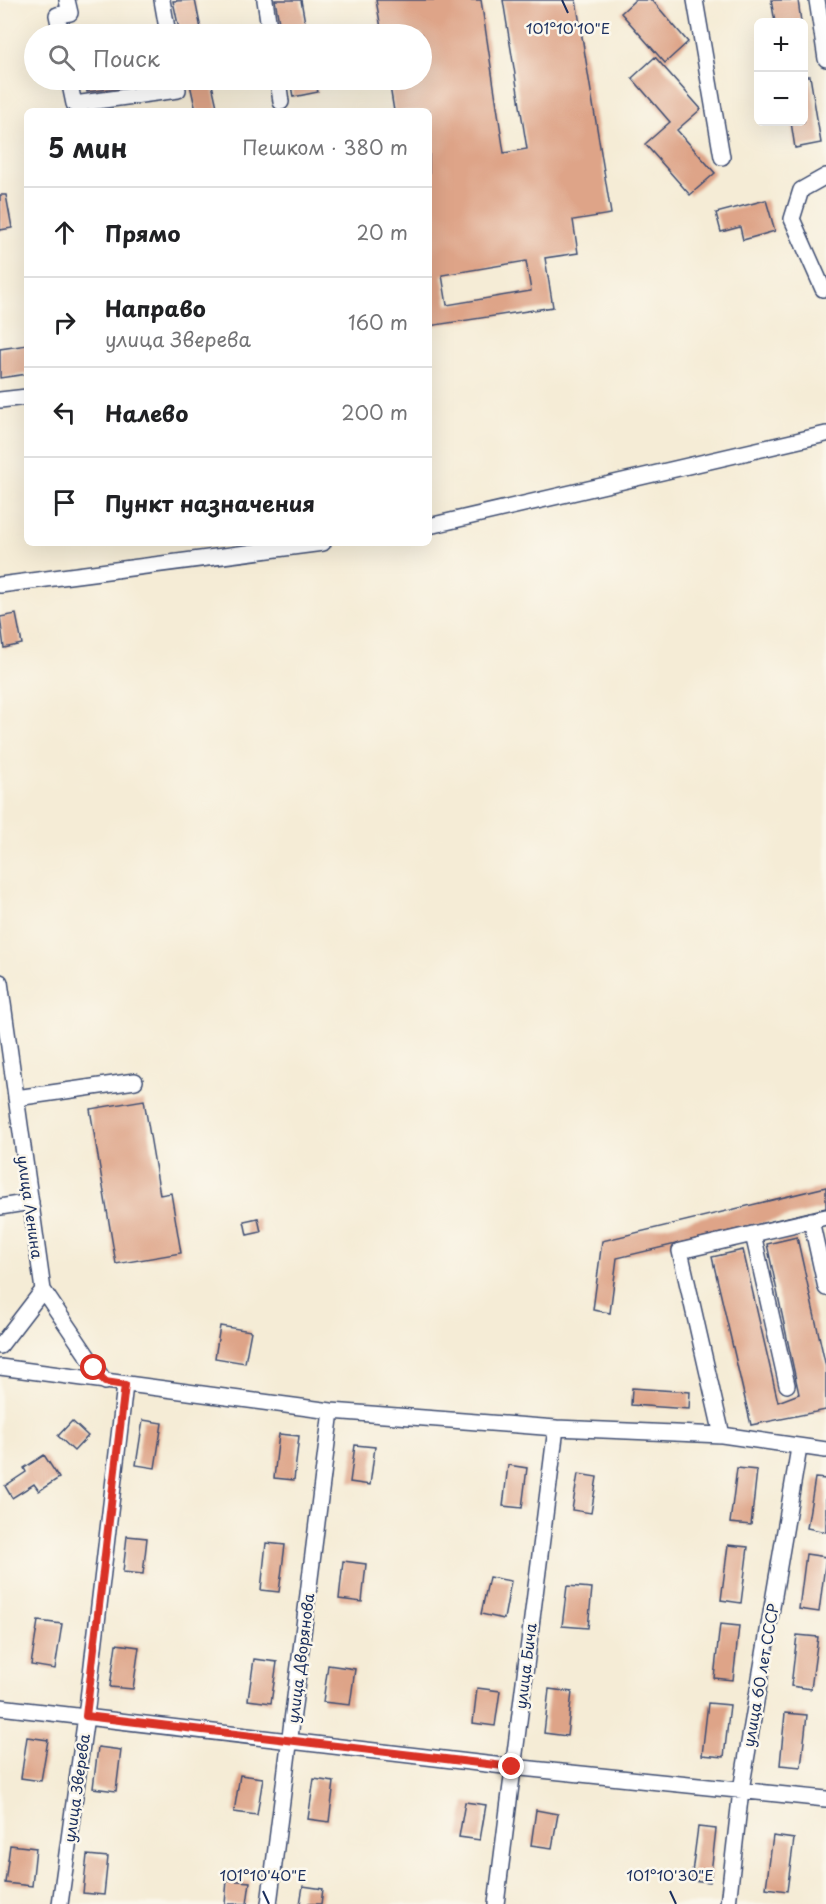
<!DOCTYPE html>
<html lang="ru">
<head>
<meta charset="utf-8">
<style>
	:root { --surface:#fff; --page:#f6f6f6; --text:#202124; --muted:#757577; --line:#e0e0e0 }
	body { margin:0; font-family:"Playpen Sans",sans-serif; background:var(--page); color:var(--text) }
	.controls { position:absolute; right:18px; top:18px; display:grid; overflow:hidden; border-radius:9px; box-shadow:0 6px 24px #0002 }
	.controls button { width:54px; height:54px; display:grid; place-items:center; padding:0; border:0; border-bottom:2px solid var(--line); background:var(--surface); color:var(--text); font:30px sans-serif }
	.stop { position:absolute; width:18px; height:18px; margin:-14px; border:4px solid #d93025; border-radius:50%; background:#fff }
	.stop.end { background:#d93025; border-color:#fff; box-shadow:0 2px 6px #0008 }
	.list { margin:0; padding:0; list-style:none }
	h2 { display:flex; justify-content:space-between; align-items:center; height:78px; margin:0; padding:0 24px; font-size:26px }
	h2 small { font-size:20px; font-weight:400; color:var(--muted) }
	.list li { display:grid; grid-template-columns:39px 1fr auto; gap:18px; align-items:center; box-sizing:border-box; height:90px; padding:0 24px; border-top:2px solid var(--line) }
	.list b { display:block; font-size:22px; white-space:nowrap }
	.list p { margin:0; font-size:20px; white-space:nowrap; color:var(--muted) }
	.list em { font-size:20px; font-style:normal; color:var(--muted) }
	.icon { flex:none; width:33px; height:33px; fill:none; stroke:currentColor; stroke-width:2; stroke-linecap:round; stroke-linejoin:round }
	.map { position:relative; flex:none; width:826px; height:1904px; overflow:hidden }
	.search { position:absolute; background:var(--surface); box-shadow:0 6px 24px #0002; left:24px; top:24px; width:408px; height:66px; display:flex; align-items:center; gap:15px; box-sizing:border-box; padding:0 21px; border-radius:33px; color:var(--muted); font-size:22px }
	.panel { position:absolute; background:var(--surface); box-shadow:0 6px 24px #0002; left:24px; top:108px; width:408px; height:438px; border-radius:9px }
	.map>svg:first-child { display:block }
	.building { fill:#dea488; fill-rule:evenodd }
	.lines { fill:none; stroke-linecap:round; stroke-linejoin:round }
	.minor-casing { stroke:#3c4b70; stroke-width:18 }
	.minor { stroke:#fff; stroke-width:15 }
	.route { stroke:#d93025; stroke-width:8 }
	.ticks { fill:none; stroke:#1b2f5e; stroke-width:2 }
	.labels { text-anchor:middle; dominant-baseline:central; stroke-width:5; stroke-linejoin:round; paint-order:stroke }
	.street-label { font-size:15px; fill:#1b2f5e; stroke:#fbf7ec }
	.ticks-label { font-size:15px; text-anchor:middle; fill:#1b2f5e; stroke:#fbf7ec; stroke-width:5; stroke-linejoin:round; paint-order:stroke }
</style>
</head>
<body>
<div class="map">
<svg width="826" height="1904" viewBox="0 0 826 1904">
	<rect width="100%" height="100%" fill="#fbf7ec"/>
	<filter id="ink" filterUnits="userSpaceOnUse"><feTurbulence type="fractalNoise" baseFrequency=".0167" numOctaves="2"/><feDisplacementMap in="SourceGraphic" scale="12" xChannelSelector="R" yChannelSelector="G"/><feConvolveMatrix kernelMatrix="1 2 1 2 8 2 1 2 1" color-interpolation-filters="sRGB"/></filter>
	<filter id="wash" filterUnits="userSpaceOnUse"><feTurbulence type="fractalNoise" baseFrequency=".008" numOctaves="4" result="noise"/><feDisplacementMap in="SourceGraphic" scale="24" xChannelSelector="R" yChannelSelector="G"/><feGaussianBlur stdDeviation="1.35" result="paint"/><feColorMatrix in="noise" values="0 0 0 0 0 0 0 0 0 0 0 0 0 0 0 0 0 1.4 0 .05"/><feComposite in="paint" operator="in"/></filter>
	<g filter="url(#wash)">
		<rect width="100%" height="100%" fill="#f5ecd6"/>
		<g id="blocks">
			<path class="building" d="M195,0L202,34H180L173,1Z
				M275,0H301L307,34H281Z
				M376,0H481L504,153L527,149L503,0H576L611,214L573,220L578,253L545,258L553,307L429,326V111H394L389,80H422V34H382ZM526,261L531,291L447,305L442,275Z
				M635,0H652L688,42L665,63L621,13Z
				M771,0H798L801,22H775Z
				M655,57L701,109L677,130L715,173L690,195L645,144L670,122L632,78Z
				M804,76H810L821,143L795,148L791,122H804Z
				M85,80H161V82L87,92Z
				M189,80H211L218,111H196Z
				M290,80H315L318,92L293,97Z
				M0,195H6L12,228L0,230Z
				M766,200L775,231L743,240L740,227L721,232L716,213Z
				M27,345V374L0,378V349Z
				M16,614L22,644L4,648L0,617Z
				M144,1100L160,1195L171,1193L181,1253L116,1264L90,1109Z
				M826,1187V1208L617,1258L610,1313L593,1310L602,1241Z
				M258,1218L261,1232L247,1235L244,1221Z
				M797,1237L826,1367V1410L751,1425L712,1257L743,1250L778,1402L799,1394L767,1244Z
				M220,1326L251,1331L245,1363L215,1358Z
				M632,1388L690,1392L689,1409L631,1405Z
				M143,1420L162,1423L155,1468L136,1465Z
				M72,1421L88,1436L74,1451L58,1436Z
				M279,1434L299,1436L294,1480L274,1478Z
				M355,1445L375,1447L370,1485L350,1482Z
				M44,1455L59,1478L39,1491L34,1484L12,1498L5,1486L26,1472L24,1468Z
				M508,1465L527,1468L522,1508L503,1506Z
				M737,1468L757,1470L751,1525L730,1523Z
				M578,1474L597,1477L591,1513L572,1510Z
				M815,1478L826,1479V1532L807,1528Z
				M127,1536L147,1538L143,1574L123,1572Z
				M266,1543L285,1545L279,1592L261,1590Z
				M728,1545L748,1547L741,1603L721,1600Z
				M806,1554L826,1557L819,1612L799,1609Z
				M343,1561L366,1564L362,1602L339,1599Z
				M489,1577L511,1581L504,1619L481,1614Z
				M567,1586L592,1588L588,1628L562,1626Z
				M38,1621L62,1624L55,1669L31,1665Z
				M720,1624L739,1626L733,1680L714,1678Z
				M797,1635L818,1637L811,1689L791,1686Z
				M116,1644L139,1647L133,1689L110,1687Z
				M254,1659L277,1662L271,1703L248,1700Z
				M328,1665L355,1669L350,1705L323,1702Z
				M477,1688L500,1691L495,1726L473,1723Z
				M549,1689L572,1692L567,1736L544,1733Z
				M708,1703L730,1705L724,1757L702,1755Z
				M785,1713L807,1715L801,1767L780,1765Z
				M27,1737L48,1740L41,1781L21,1778Z
				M98,1747L121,1750L116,1791L93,1788Z
				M240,1775L263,1778L257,1815L234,1812Z
				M314,1779L334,1782L329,1822L308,1819Z
				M465,1802L486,1805L480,1840L459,1837Z
				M536,1810L558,1814L552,1848L531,1845Z
				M698,1827L716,1829L710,1882L691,1880Z
				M773,1836L794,1839L787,1891L766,1888Z
				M10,1845L36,1848L32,1886L5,1883Z
				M87,1855L108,1857L104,1895L83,1893Z
				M227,1880L250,1882L247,1904H225Z
				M303,1886L323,1889L321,1904H300Z"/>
		</g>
	</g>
	<g filter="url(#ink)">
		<use href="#blocks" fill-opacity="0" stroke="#3c4b70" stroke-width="1.5"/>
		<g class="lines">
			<g class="minor-casing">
				<path id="minor" d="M162,0L168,34
					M265,0L270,34
					M695,0L722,157
					M817,0L826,59
					M61,34L57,15L70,13L67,0
					M69,80L74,104L178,90L176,80
					M278,80L281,102
					M823,289L792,219L801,190L826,176
					M0,400L27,397
					M429,526L826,434
					M0,585L323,543
					M0,982L43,1290L0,1346
					M16,1098L135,1081
					M0,1207L31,1202
					M811,1220L826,1288
					M753,1234L787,1385
					M43,1290L105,1382
					M0,1367L331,1411L556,1428L722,1435L826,1450
					M722,1435L680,1251L826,1217
					M0,1707L512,1767L826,1799
					M60,1904L86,1716L125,1385
					M269,1904L331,1411
					M496,1904L556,1428
					M728,1904L741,1790L799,1448"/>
			</g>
			<use href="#minor" class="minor"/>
		</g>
	</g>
	<g class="lines" filter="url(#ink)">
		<path class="route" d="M94,1368L105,1382L125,1385L86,1716L512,1767"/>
	</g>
	<path class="ticks" d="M562,0L568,13M263,1891L269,1904M670,1891L676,1904"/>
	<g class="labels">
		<g class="street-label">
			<text transform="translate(31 1207) rotate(82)">улица Ленина</text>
			<text transform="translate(300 1658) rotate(-83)">улица Дворянова</text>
			<text transform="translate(525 1666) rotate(-83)">улица Бича</text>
			<text transform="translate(760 1675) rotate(-80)">улица 60 лет СССР</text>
			<text transform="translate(76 1788) rotate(-82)">улица Зверева</text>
		</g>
	</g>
	<g class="ticks-label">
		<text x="568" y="34">101°10'10"E</text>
		<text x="263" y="1881">101°10'40"E</text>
		<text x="670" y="1881">101°10'30"E</text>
	</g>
</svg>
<div class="controls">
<button>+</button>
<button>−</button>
</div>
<div class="stop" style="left:94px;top:1368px"></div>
<div class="stop end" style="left:512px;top:1767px"></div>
<div class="search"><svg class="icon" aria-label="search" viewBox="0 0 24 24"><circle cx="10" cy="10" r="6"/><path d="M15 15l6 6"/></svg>Поиск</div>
<section class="panel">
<h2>5 мин<small>Пешком · 380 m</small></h2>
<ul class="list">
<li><svg class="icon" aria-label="ahead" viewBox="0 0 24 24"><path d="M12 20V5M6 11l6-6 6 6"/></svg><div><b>Прямо</b></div><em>20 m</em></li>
<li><svg class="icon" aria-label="right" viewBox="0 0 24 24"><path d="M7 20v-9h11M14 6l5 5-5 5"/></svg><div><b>Направо</b><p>улица Зверева</p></div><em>160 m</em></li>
<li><svg class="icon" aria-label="left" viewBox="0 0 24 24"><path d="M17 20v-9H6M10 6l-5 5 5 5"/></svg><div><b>Налево</b></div><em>200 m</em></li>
<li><svg class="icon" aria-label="arrive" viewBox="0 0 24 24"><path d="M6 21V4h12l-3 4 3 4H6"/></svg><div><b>Пункт назначения</b></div></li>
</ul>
</section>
</div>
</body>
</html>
